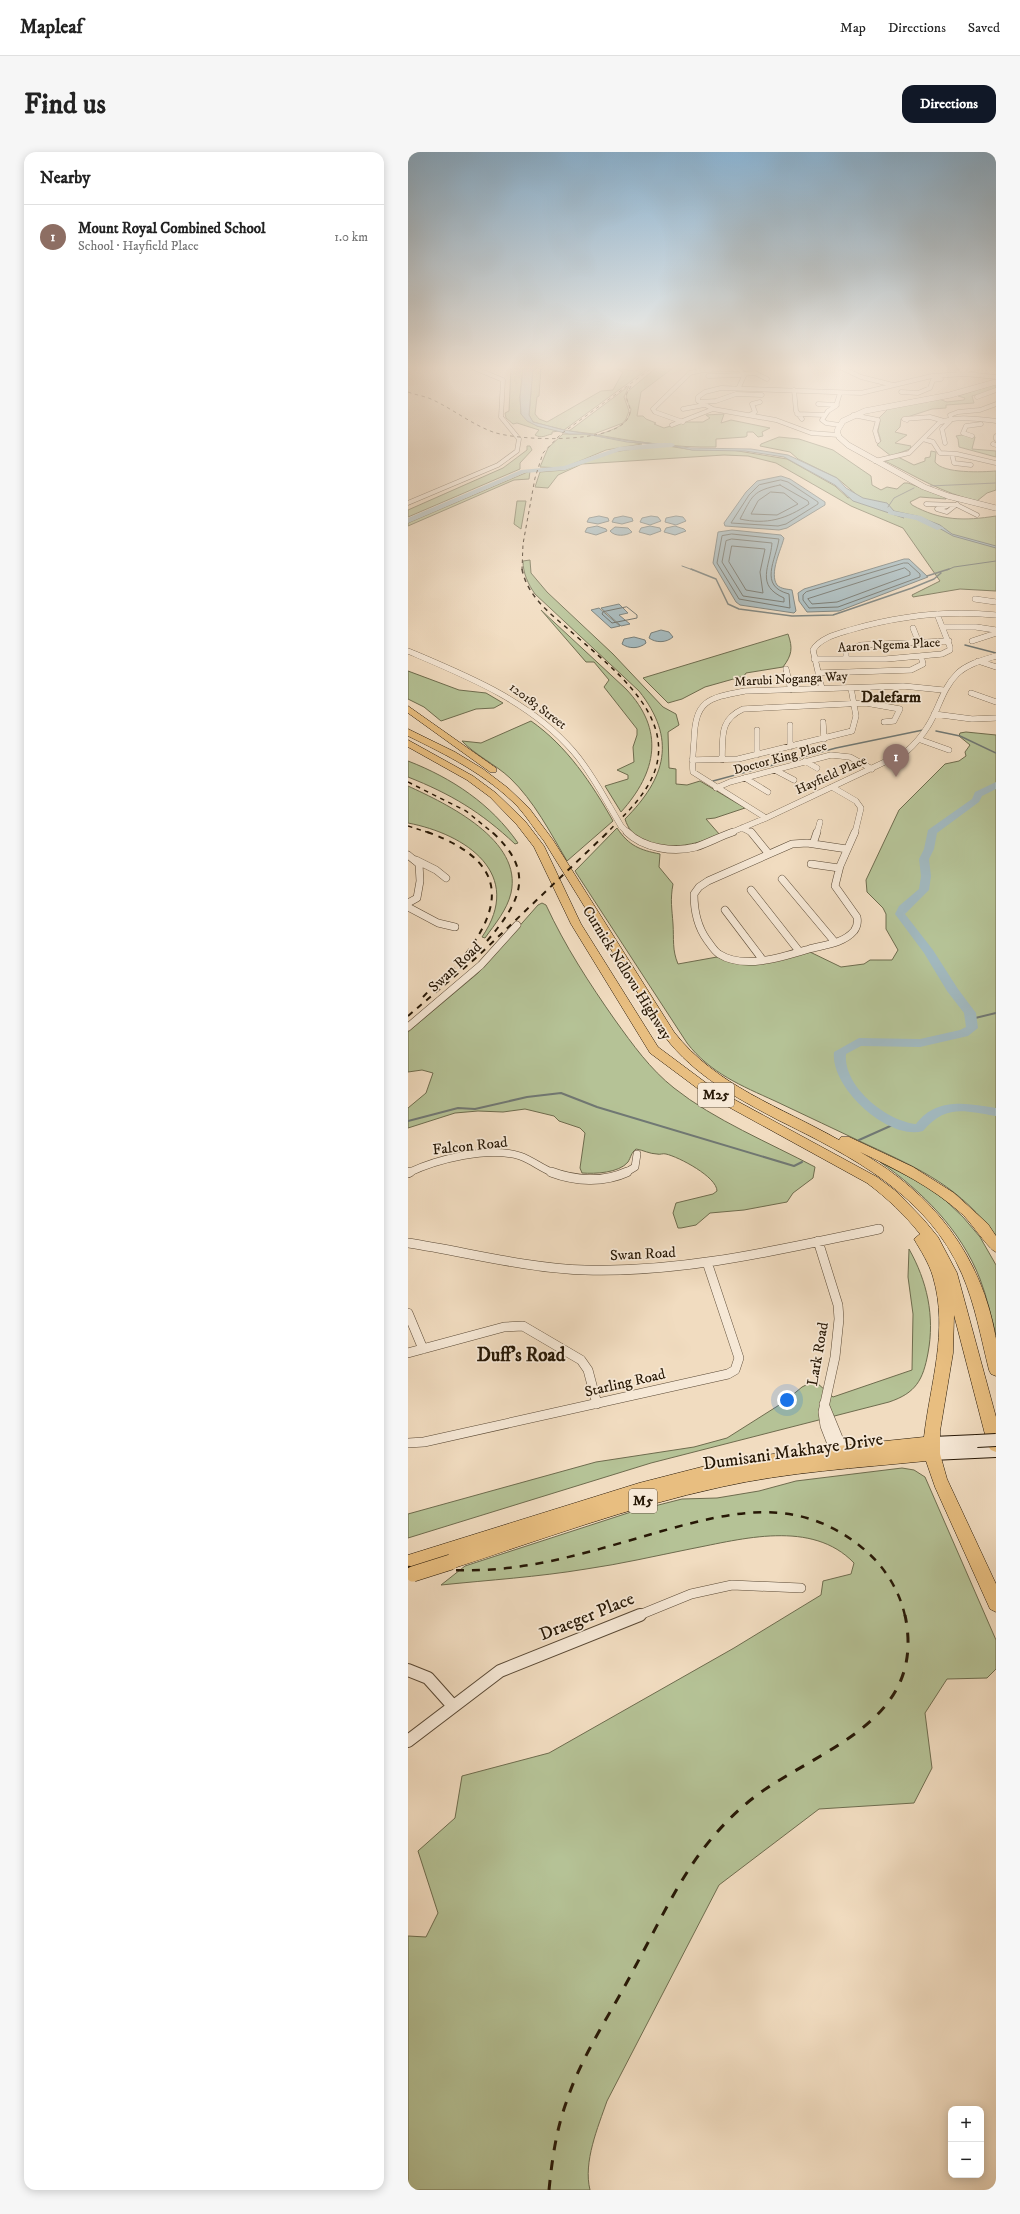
<!DOCTYPE html>
<html lang="en">
<head>
<meta charset="utf-8">
<style>
	:root { --surface:#fff; --page:#f6f6f6; --text:#222; --muted:#767676; --line:#e0e0e0; --accent:#111827 }
	body { margin:0; font-family:"IM FELL DW Pica",serif; background:var(--page); color:var(--text) }
	.controls { position:absolute; right:12px; bottom:12px; display:grid; overflow:hidden; border-radius:8px; box-shadow:0 2px 10px #0003 }
	.controls button { width:36px; height:36px; display:grid; place-items:center; padding:0; border:0; border-bottom:1px solid var(--line); background:var(--surface); color:var(--text); font:20px sans-serif }
	.you { position:absolute; left:379px; top:1248px; width:14px; height:14px; margin:-10px; border:3px solid #fff; border-radius:50%; background:#1a73e8; box-shadow:0 0 0 6px #1a73e833 }
	.badge { display:grid; place-items:center; width:26px; height:26px; border-radius:50%; background:var(--accent); color:#fff; font-size:13px; font-weight:700 }
	.pin { position:absolute; translate:-50% -33px; filter:drop-shadow(0 1px 2px #0008) }
	.pin::after { content:''; position:absolute; top:21px; width:14px; height:12px; background:inherit; clip-path:polygon(0 0,100% 0,50% 100%) }
	.list { margin:0; padding:0; list-style:none }
	h2 { display:flex; justify-content:space-between; align-items:center; height:52px; margin:0; padding:0 16px; font-size:17px }
	h2 small { font-size:13px; font-weight:400; color:var(--muted) }
	.list li { display:grid; grid-template-columns:26px 1fr auto; gap:12px; align-items:center; box-sizing:border-box; height:64px; padding:0 16px; border-top:1px solid var(--line) }
	.list b { display:block; font-size:15px; white-space:nowrap }
	.list p { margin:0; font-size:13px; white-space:nowrap; color:var(--muted) }
	.list em { font-size:13px; font-style:normal; color:var(--muted) }
	.map { position:relative; flex:none; width:588px; height:2038px; overflow:hidden; border-radius:12px }
	header { display:flex; align-items:center; gap:24px; box-sizing:border-box; height:56px; padding:0 20px; background:var(--surface); border-bottom:1px solid var(--line) }
	header strong { font-size:19px }
	nav { display:flex; gap:22px; margin-inline-start:auto; font-size:14px }
	.intro { display:flex; align-items:center; justify-content:space-between; box-sizing:border-box; height:96px; padding:0 24px }
	h1 { margin:0; font-size:28px }
	.button { padding:10px 18px; border-radius:12px; background:var(--accent); color:#fff; font-size:14px; font-weight:700 }
	main { display:flex; gap:24px; padding:0 24px }
	aside { flex:1; background:var(--surface); border-radius:12px; box-shadow:0 2px 10px #0003 }
	.map>svg:first-child { display:block }
	.green { fill:#b5c296; stroke:#6e6c4e }
	.water { fill:#a1b8be; stroke:#707874 }
	.lines { fill:none; stroke-linecap:round; stroke-linejoin:round }
	.shore { stroke:#646862; stroke-width:1 }
	.stream-far2 { stroke:#707874; stroke-width:1 }
	.stream-far1 { stroke:#707874; stroke-width:1.5 }
	.stream { stroke:#707874; stroke-width:2 }
	.river { fill:#a1b8be; fill-rule:evenodd }
	.street-far4-casing { stroke:#594834; stroke-width:5 }
	.street-far3-casing { stroke:#594834; stroke-width:6 }
	.street-far2-casing { stroke:#594834; stroke-width:8 }
	.street-far1-casing { stroke:#594834; stroke-width:10 }
	.street-casing { stroke:#594834; stroke-width:14 }
	.secondary-far1-casing { stroke:#261705; stroke-width:6 }
	.secondary-casing { stroke:#261705; stroke-width:14 }
	.primary-casing { stroke:#261705; stroke-width:1 }
	.street-far4 { stroke:#f6e8d6; stroke-width:4 }
	.street-far3 { stroke:#f6e8d6; stroke-width:5.5 }
	.street-far2 { stroke:#f6e8d6; stroke-width:7 }
	.street-far1 { stroke:#f6e8d6; stroke-width:9 }
	.street { stroke:#f6e8d6; stroke-width:12 }
	.secondary-far1 { stroke:#f6e8d6; stroke-width:5.5 }
	.secondary { stroke:#f6e8d6; stroke-width:12 }
	.primary { fill:#e8be80; fill-rule:evenodd }
	.rail-far4 { stroke:#261705; stroke-width:1; stroke-dasharray:3.5 3.5; stroke-linecap:butt }
	.rail-far3 { stroke:#261705; stroke-width:1.5; stroke-dasharray:4.5 4.5; stroke-linecap:butt }
	.rail-far2 { stroke:#261705; stroke-width:2; stroke-dasharray:6 6; stroke-linecap:butt }
	.rail-far1 { stroke:#261705; stroke-width:2.5; stroke-dasharray:8 8; stroke-linecap:butt }
	.rail { stroke:#261705; stroke-width:3; stroke-dasharray:10 10; stroke-linecap:butt }
	.street-bridge-casing { stroke:#594834; stroke-width:6; stroke-linecap:butt }
	.secondary-bridge-casing { stroke:#261705; stroke-width:14; stroke-linecap:butt }
	.primary-bridge-casing { stroke:#261705; stroke-width:16; stroke-linecap:butt }
	.street-bridge { stroke:#f6e8d6; stroke-width:5.5 }
	.secondary-bridge { stroke:#f6e8d6; stroke-width:12 }
	.primary-bridge { stroke:#e8be80; stroke-width:15 }
	.labels { text-anchor:middle; dominant-baseline:central; stroke-width:3.5; stroke-linejoin:round; paint-order:stroke }
	.far-street-label { font-size:13px; fill:#261705; stroke:#f6e8d6 }
	.shield { fill:#f6e8d6; stroke:#645644; stroke-width:1 }
	.shield-label { font-size:14px; font-weight:bold; fill:#261705 }
	.street-label { font-size:15px; fill:#261705; stroke:#f6e8d6 }
	.far-district-label { font-size:16px; font-weight:bold; fill:#261705; stroke:#f6e8d6 }
	.near-street-label { font-size:18px; fill:#261705; stroke:#f6e8d6 }
	.district-label { font-size:19px; font-weight:bold; fill:#261705; stroke:#f6e8d6 }
</style>
</head>
<body>
<header>
<strong>Mapleaf</strong>
<nav><a>Map</a><a>Directions</a><a>Saved</a></nav>
</header>
<div class="intro"><h1>Find us</h1><a class="button">Directions</a></div>
<main>
<aside>
<h2>Nearby<small></small></h2>
<ul class="list">
<li><span class="badge" style="background:#8d6e63">1</span><div><b>Mount Royal Combined School</b><p>School · Hayfield Place</p></div><em>1.0 km</em></li>
</ul>
</aside>
<div class="map">
<svg width="588" height="2038" viewBox="0 0 588 2038">
	<rect width="100%" height="100%" fill="#f1dcc0"/>
	<filter id="stains"><feTurbulence type="fractalNoise" baseFrequency=".005" numOctaves="4"/><feColorMatrix values="0 0 0 0 .2 0 0 0 0 .09 0 0 0 0 .02 0 0 0 .5 -.17"/></filter>
	<radialGradient id="worn" r=".72"><stop offset=".6" stop-color="#630" stop-opacity="0"/><stop offset="1" stop-color="#630" stop-opacity=".3"/></radialGradient>
	<path class="green" d="M103,216H115L112,245L113,262L129,274L151,279L144,280V282C138,283 134,287 127,283L131,278L109,271L105,272L98,266L97,261L101,259Z
		M125,216H133L131,244L129,245L127,262L131,267L139,270L193,239L205,238L215,220L207,216L226,219L241,216L156,278L125,270L121,263Z
		M248,216H265L233,240L229,264H235L238,267L248,271L246,272L256,276L276,270H295L302,266L298,263L316,262L313,271L323,268L362,276L354,280L355,284L350,285L345,280H339V284L337,285L308,287V295C268,296 228,290 190,283C203,278 221,274 223,257L218,247L219,240Z
		M588,232V237L564,244L566,251L538,253V256L524,257L493,267L492,275L487,280L499,283L487,291L503,294L502,297L483,304L469,293L473,289L470,279L472,269L471,266L482,255L531,247L539,250L556,248L557,246L550,244Z
		M221,234L216,245L221,259L218,267L215,271L186,282L161,279Z
		M155,282H178L234,292L198,298L155,316L132,315L140,296Z
		M554,283L567,285L564,297L588,299V305L551,295L550,287L548,284Z
		M371,285L391,287L425,298L463,324L464,333L473,338L479,335L489,337L496,331H500L537,345L538,347L512,345L502,350L504,353C533,369 556,369 588,364V439L552,437L505,445L504,443L532,429L495,376L443,354L368,311L340,304L316,303L174,312L150,323L140,336L127,335L132,320L157,318L199,301L245,294H260L285,298H324L379,307L427,334L440,346L449,343L429,326L390,307L382,300L352,294L353,292Z
		M119,294H122L124,298L112,311V317L0,365V358L95,316L119,298Z
		M523,299L528,300L527,310C535,322 575,320 588,319V338L579,341L569,349C534,341 509,325 477,309L490,305L506,313L517,309V306L522,305Z
		M122,319L121,327L106,328L0,374V371Z
		M109,349H118L113,377L106,372Z
		M122,408L123,421L139,440L205,502L255,555L268,562L271,573L260,580L261,616L268,617V632L279,633L292,629L337,656L307,666L298,667L312,683C284,695 229,706 217,667C258,626 269,587 231,539L127,442C120,432 115,421 115,409Z
		M133,458L218,537C257,578 249,620 213,660L197,634L220,627V623L209,618L226,610L225,595L229,583V577L196,535L201,528L186,510H178Z
		M380,482C385,496 384,503 375,515L338,521L336,524L297,535L274,547L260,551L235,526Z
		M0,519L51,538L78,541L95,551L86,556L68,557L33,569L16,555L0,547Z
		M123,569C159,594 184,632 205,669L159,709C142,680 126,649 102,626C87,612 67,603 54,589L73,591Z
		M558,580L588,583V1085C554,1036 512,1017 460,993C429,978 398,964 367,949C334,934 302,921 279,891L167,719L209,676C221,694 232,698 252,702L251,715L265,732C262,748 264,757 265,772C266,787 264,798 270,812L309,805L325,811L402,800L433,815L456,812L462,808H484L490,798L478,777V762L475,756L459,740L458,728L491,658L537,612L551,609L558,604L557,600L562,593L551,584L552,581Z
		M0,609C44,626 83,652 110,691L107,692C73,660 43,642 0,625Z
		M0,634C39,652 115,688 103,741C99,758 87,772 77,786L74,785C117,722 58,682 0,671Z
		M134,751L138,753C157,794 181,831 207,868C225,893 242,917 266,936C306,968 362,991 407,1015L405,1026L385,1041L379,1050L336,1058L302,1061L288,1073L273,1076H270L265,1061L268,1051L305,1042L309,1039C309,1025 271,1005 258,1002C255,1001 252,1003 249,1002C242,1002 235,998 228,997C223,1001 223,1005 220,1010C211,1021 187,1022 174,1021L172,1016L177,981L172,976L151,969L146,964L117,957L95,960L70,959L47,961L0,976V956L18,941L25,921L14,918L0,920V880L70,821L130,753Z
		M472,1010L517,1033L537,1048L555,1065L572,1085L588,1113V1183C583,1164 579,1145 572,1127C553,1078 514,1039 472,1010Z
		M501,1097C519,1129 527,1164 520,1201C515,1228 508,1241 481,1250L243,1311L0,1386V1362L188,1310L286,1295L319,1286L376,1250L394,1235L404,1230L409,1231L425,1245L504,1218L505,1162L500,1125Z
		M494,1316L506,1318L517,1325L588,1488V1517L579,1526L539,1527L517,1561L524,1616L506,1651L411,1657L311,1733L199,1949C190,1975 175,2010 182,2038H0V1784L18,1785L30,1761L10,1699L47,1666L54,1624L141,1601L326,1496L413,1443L415,1429L443,1422L446,1411C404,1367 334,1387 282,1397C247,1404 213,1412 178,1417C130,1425 81,1428 33,1433L57,1414L223,1360L274,1347L309,1346L351,1339L388,1329Z"/>
	<path class="water" d="M115,216H125L121,263L125,270L156,278L215,288L283,296L343,297L380,303L429,326L438,336L455,346L479,351L486,359L509,364L532,373L544,382L588,394V396L545,384L517,368L493,364L496,366L445,349L427,333L376,305L337,299L284,298L260,293L219,290L178,282H161L129,274L119,269L113,262L112,245Z
		M373,324L382,327L417,350V353L379,376L371,378L317,374L316,371L338,340L349,329Z
		M191,364L200,366L201,369L190,372L179,370L181,366Z
		M215,364L224,366L225,369L214,372L204,370L206,366Z
		M243,364L250,365L253,369L242,373L232,370L234,366Z
		M268,364L275,365L278,369L268,373L257,370L258,366Z
		M189,374L198,377L199,379L188,383L177,380L179,376Z
		M242,374L252,376L253,379L242,383L231,380L233,376Z
		M267,374L276,377L278,379L267,383L256,380L258,376Z
		M207,375L220,376L224,380C218,384 207,385 202,379Z
		M324,378L373,383L376,386C373,398 361,421 369,433C373,437 379,437 384,438L388,459L386,461L332,453L328,450L305,411L310,380Z
		M496,407H501L520,425L431,459L399,460L391,449L390,441L396,437Z
		M211,452L220,461L211,463L222,472L213,474L193,456Z
		M191,456L212,474L203,476L183,458Z
		M253,478L261,480L265,485C258,491 248,491 241,486L243,481Z
		M226,485L237,488L238,491C231,497 221,497 214,492L216,487Z"/>
	<g class="lines">
		<path class="shore" d="M373,328L380,330L410,350V352L378,372L370,374L323,371L341,343L351,333Z
			M372,333L400,349L401,352C378,367 359,373 332,367C345,343 344,339 372,333Z
			M363,340L376,341L390,352L369,363L343,362L350,349Z
			M324,382L371,387C368,408 350,434 381,442L382,456L331,447L309,411L314,384Z
			M324,387L364,391C362,415 347,433 376,446V450L335,444L314,410L318,389Z
			M324,394L357,397L352,420L355,441L338,438L321,410Z
			M496,411H500L512,422V425L430,455L401,456L395,448V443L398,440Z
			M497,416L502,420V423L429,450L404,452L400,447Z
			M219,455L229,463V466L204,471L194,462L195,460Z"/>
		<path class="stream-far2" d="M522,334L588,331
			M480,355L486,346L506,336
			M274,414L285,418
			M539,418L546,415L588,409"/>
		<path class="stream-far1" d="M283,417L308,427L320,452L331,457L384,464L425,463L504,436L526,427L533,421
			M519,424L541,417
			M557,493L588,501
			M528,579L552,584L588,601
			M305,629L428,596L515,578"/>
		<path class="stream" d="M563,867L588,861
			M0,969L50,956L67,957L119,945L153,941L189,955L386,1014L394,1010
			M451,988L489,971"/>
		<path class="river" d="M250,291H264L267,293L264,295L212,299L157,318L116,321L0,371V366L113,318L156,314L211,295Z
			M480,358L513,364L536,376L529,378L508,368L480,362Z
			M588,630V637L574,644L571,650L529,681L526,697L521,707L523,724L521,738L497,762L525,798L550,837L568,861L570,876L560,884L512,895L453,894L438,902C435,934 478,969 508,972C528,945 559,951 588,956V964C556,959 538,952 515,979C480,989 422,935 426,900L451,886L512,887L552,878L558,875L556,861L539,839L516,801L487,762L491,754L511,737L513,724L511,707L516,697L520,678L564,647L567,640Z"/>
		<g class="street-far4-casing">
			<path id="street-far4" d="M434,216L453,225L485,233
				M550,220L570,216
				M335,222L347,221L359,227
				M300,224L336,223
				M386,238L388,259L394,267
				M493,240L510,241L522,236L525,228L533,227
				M569,245L588,238
				M292,250L308,249L328,242L354,243
				M410,252L429,253
				M275,257L296,253
				M389,262L417,263
				M342,263L347,260L344,252L352,250
				M445,263L470,268L467,279L470,289
				M543,267L542,263L550,260L572,258L588,252
				M499,268L496,267L522,265L536,269
				M275,270L247,260L245,257L282,221L295,218L332,217L336,224L331,235
				M264,273L305,257
				M431,273L418,271L414,268L420,259L428,254L432,241
				M430,283L403,281L368,268L305,257L290,249V245L297,240L313,236L453,241L524,224L557,222L588,225
				M564,284L555,281L558,274L573,272
				M588,284V287
				M515,287L525,290L532,301L549,302L588,311
				M537,291L534,277L542,269
				M585,292L588,293
				M544,302L546,311L563,313
				M467,309L501,301L531,271C549,263 569,267 588,269
				M0,351L90,313L109,299L111,287L93,265L95,228L66,216
				M518,352L549,353L569,363
				M539,354L529,357L539,360L549,352"/>
		</g>
		<g class="street-far3-casing">
			<path id="street-far3" d="M567,447L588,450
				M535,475H568L588,478
				M505,476L511,491
				M564,489L588,481
				M0,499C59,524 122,549 165,599C180,616 191,636 202,655
				M438,506V498L453,493L541,489
				M406,507H478L534,502L542,498V495L529,462
				M570,509L588,515
				M378,517L383,538
				M410,521L503,518L515,512L513,504
				M414,537L405,498C412,486 429,482 442,478C490,464 538,458 588,463
				M563,541L588,550
				M526,562L564,567L588,566
				M415,570L416,587
				M382,573V595
				M349,578V603
				M513,588L541,598
				M284,608L330,607L444,579L448,564L443,536
				M314,608C315,585 311,568 335,557L458,551L492,557L486,569L476,570
				M397,609L409,616
				M367,618L386,628
				M337,626L360,640
				M424,635L448,649L453,656L447,681
				M308,636L322,630L423,603L442,605L464,617
				M358,666L285,620C284,610 285,600 286,589C287,548 300,546 337,539L495,534L535,538
				M213,674L220,681
				M334,676L344,681
				M322,681L358,666L498,600C507,592 514,584 520,574C531,557 534,537 549,522C559,512 575,508 588,504
				M409,681L412,670"/>
		</g>
		<g class="street-far2-casing">
			<path id="street-far2" d="M219,680C235,696 265,701 288,695C300,691 313,684 325,680
				M343,680L360,701
				M405,692L409,680
				M439,697L399,691L384,692L300,729L291,735L286,742C286,759 289,774 299,788C303,793 306,799 311,802C336,818 375,805 401,797C415,793 435,792 446,779C449,775 450,770 449,765L427,734L432,714L447,680
				M0,703L11,712L12,729L9,746L0,751
				M8,708L28,718L38,726
				M403,712L431,716
				M374,727L426,789
				M343,738L391,799
				M0,755L30,771L47,775
				M317,758L354,807
				M0,875L73,813L109,773
				M0,1021C29,1007 81,994 112,1004C124,1008 134,1017 146,1021
				M217,1021L227,1015L229,1002"/>
		</g>
		<g class="street-far1-casing">
			<path id="street-far1" d="M143,1020C167,1029 195,1031 219,1020
				M0,1021L2,1020
				M410,1089L430,1153L431,1167L427,1205L415,1260L417,1274L429,1305
				M0,1091C59,1100 117,1116 177,1118C277,1121 374,1097 471,1077
				M0,1161L15,1197
				M0,1201L96,1175L115,1174L173,1208L180,1218L189,1252
				M416,1252L430,1286L441,1302
				M0,1291L16,1290L320,1222L327,1218L331,1206L299,1110
				M229,1464L283,1442L324,1433L393,1436"/>
		</g>
		<g class="street-casing">
			<path id="street" d="M0,1518L20,1526L45,1554
				M0,1589L92,1519L232,1463"/>
		</g>
		<g class="secondary-far1-casing">
			<path id="secondary-far1" d="M588,230L542,243L457,259L435,269L429,279L431,285L440,293L516,335L540,344L588,356"/>
		</g>
		<g class="secondary-casing">
			<path id="secondary" d="M525,1291L569,1289
				M524,1302L588,1299"/>
		</g>
		<g class="primary-casing">
			<path id="primary" d="M0,554L88,616V620H82L0,561Z
				M0,577L47,600L75,617L100,636L121,656L145,688L266,880C308,934 373,955 431,988L433,985H441L505,1015L546,1041L580,1072L588,1084V1100C581,1098 563,1070 554,1062C524,1035 488,1017 452,1000C525,1041 574,1104 588,1187C588,1199 588,1212 588,1224L583,1222L581,1218C573,1186 567,1152 554,1122C520,1043 443,1004 370,968C327,945 287,924 257,885L136,689C127,678 119,665 110,655C79,623 39,603 0,584Z
				M0,588L65,624L88,641L117,669L136,694L173,772L250,895L305,936L469,1025L489,1040L516,1068L530,1085L549,1121L588,1265V1300L583,1298L580,1294L546,1163L545,1201L532,1279V1302L539,1327L588,1432V1460L582,1457L527,1335L518,1309C449,1316 380,1320 313,1335C221,1355 132,1388 43,1417L37,1415L35,1410L36,1407L0,1417V1403L231,1331L309,1311L390,1298L516,1285C522,1232 541,1179 525,1125C521,1111 513,1099 506,1087L512,1082C497,1063 479,1046 459,1031L297,942L242,901L163,772L126,695L109,673L82,645L59,628L0,595Z"/>
		</g>
		<use href="#street-far4" class="street-far4"/>
		<use href="#street-far3" class="street-far3"/>
		<use href="#street-far2" class="street-far2"/>
		<use href="#street-far1" class="street-far1"/>
		<use href="#street" class="street"/>
		<use href="#secondary-far1" class="secondary-far1"/>
		<use href="#secondary" class="secondary"/>
		<use href="#primary" class="primary"/>
		<path class="rail-far4" d="M0,240C8,243 16,244 23,247C45,257 63,272 85,280C110,289 210,293 221,264C224,257 219,250 218,243L223,234
			M114,418L115,392L127,326L135,301L153,282L244,216"/>
		<path class="rail-far3" d="M114,417C119,443 140,460 159,476C203,516 280,569 239,635C228,653 213,666 199,681
			M0,630L58,659L85,681
			M0,674L22,681"/>
		<path class="rail-far2" d="M19,680C117,715 89,771 33,831
			M79,789C113,749 128,720 84,680
			M15,845L34,825
			M0,864L69,805L200,680"/>
		<path class="rail-far1" d="M0,1415C49,1420 89,1420 138,1410C177,1402 216,1390 254,1379C326,1359 389,1344 452,1394C474,1411 491,1436 497,1464"/>
		<path class="rail" d="M141,2038C144,2008 148,1979 158,1951C174,1902 204,1860 227,1815C251,1771 272,1724 304,1686C320,1667 338,1650 359,1636C426,1592 518,1563 497,1463"/>
		<g class="street-bridge-casing">
			<path id="street-bridge" d="M202,655L213,674"/>
		</g>
		<g class="secondary-bridge-casing">
			<path id="secondary-bridge" d="M569,1289L588,1288"/>
		</g>
		<g class="primary-bridge-casing">
			<path id="primary-bridge" d="M5,1422L43,1410"/>
		</g>
		<use href="#street-bridge" class="street-bridge"/>
		<use href="#secondary-bridge" class="secondary-bridge"/>
		<use href="#primary-bridge" class="primary-bridge"/>
	</g>
	<linearGradient id="sky" x2="0" y2="1"><stop stop-color="#8bb6d7"/><stop offset="0.43" stop-color="#f9efe3"/><stop offset="1" stop-color="#f9efe3" stop-opacity="0"/></linearGradient>
	<rect width="588" height="501" fill="url(#sky)"/>
	<g class="labels">
		<g class="far-street-label">
			<text transform="translate(481 493) rotate(-3)">Aaron Ngema Place</text>
			<text transform="translate(383 527) rotate(-3)">Marubi Noganga Way</text>
			<text transform="translate(130 554) rotate(37)">120183 Street</text>
			<text transform="translate(372 606) rotate(-15)">Doctor King Place</text>
			<text transform="translate(423 623) rotate(-24)">Hayfield Place</text>
		</g>
		<g class="shield">
			<rect x="290" y="931" width="36" height="24" rx="3"/>
			<rect x="221" y="1337" width="28" height="24" rx="3"/>
		</g>
		<g class="shield-label">
			<text x="308" y="943">M25</text>
			<text x="235" y="1349">M5</text>
		</g>
		<g class="street-label">
			<text transform="translate(47 815) rotate(-43)">Swan Road</text>
			<text transform="translate(219 821) rotate(58)">Curnick Ndlovu Highway</text>
			<text transform="translate(62 994) rotate(-6)">Falcon Road</text>
			<text transform="translate(235 1102) rotate(-3)">Swan Road</text>
			<text transform="translate(410 1202) rotate(-80)">Lark Road</text>
			<text transform="translate(217 1231) rotate(-13)">Starling Road</text>
		</g>
		<g class="far-district-label">
			<text x="483" y="545">Dalefarm</text>
		</g>
		<g class="near-street-label">
			<text transform="translate(385 1300) rotate(-8)">Dumisani Makhaye Drive</text>
			<text transform="translate(179 1465) rotate(-22)">Draeger Place</text>
		</g>
		<g class="district-label">
			<text x="113" y="1203">Duff's Road</text>
		</g>
	</g>
	<rect width="100%" height="100%" filter="url(#stains)"/>
	<rect width="100%" height="100%" fill="url(#worn)"/>
</svg>
<div class="controls">
<button>+</button>
<button>−</button>
</div>
<div class="you"></div>
<div class="pin badge" style="left:488px;top:625px;background:#8d6e63">1</div>
</div>
</main>
</body>
</html>
